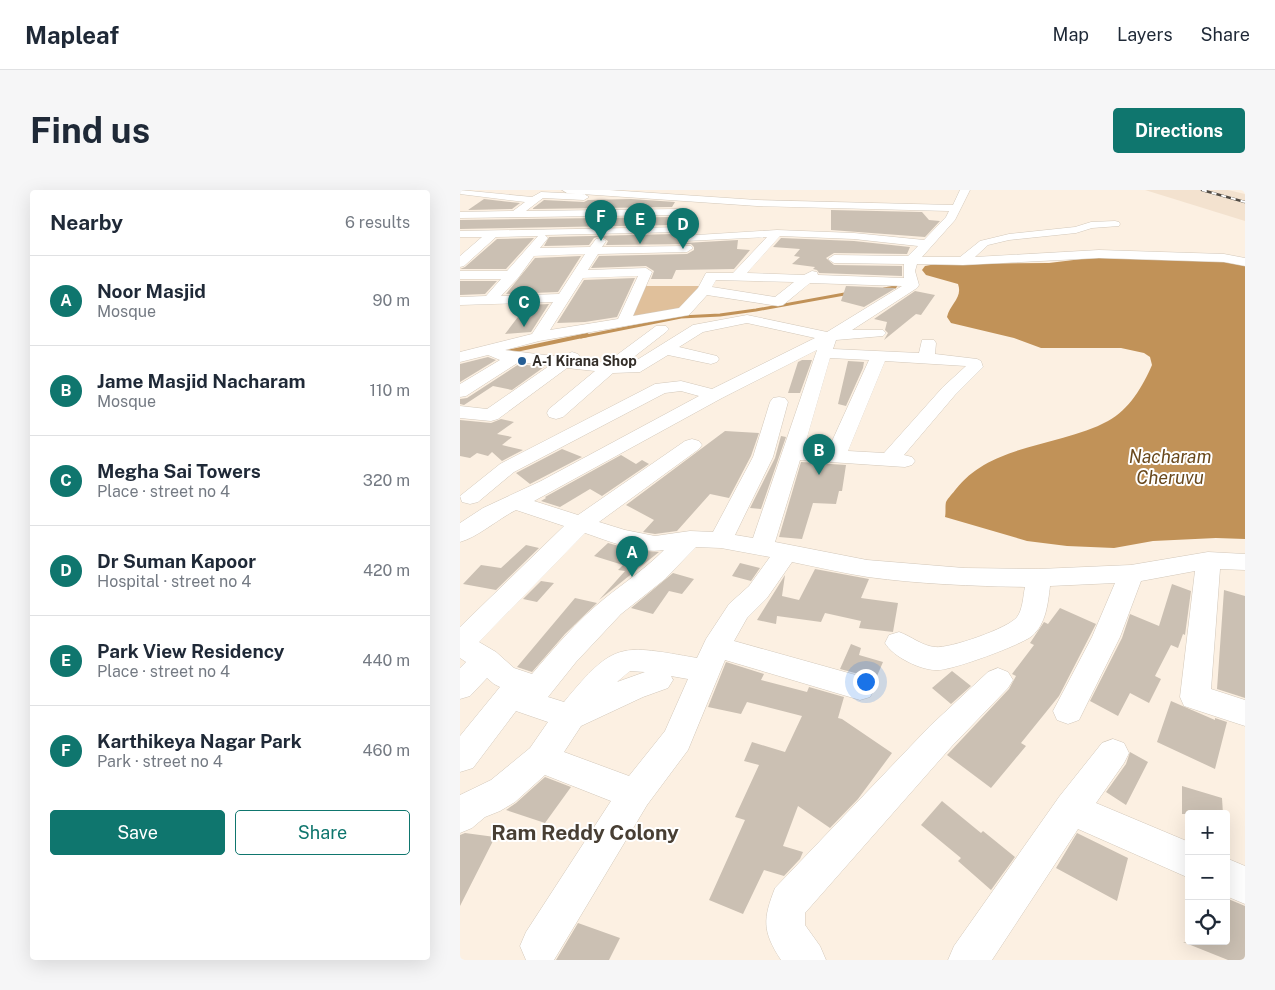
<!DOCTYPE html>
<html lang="en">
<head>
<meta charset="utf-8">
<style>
	:root { --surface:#fff; --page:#f6f6f7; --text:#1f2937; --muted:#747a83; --line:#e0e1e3; --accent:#0f766e }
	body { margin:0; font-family:"Public Sans",sans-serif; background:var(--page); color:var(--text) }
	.controls { position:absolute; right:15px; bottom:15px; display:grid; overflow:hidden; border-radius:5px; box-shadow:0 5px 20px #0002 }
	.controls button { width:45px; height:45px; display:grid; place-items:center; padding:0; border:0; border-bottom:1px solid var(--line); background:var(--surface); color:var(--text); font:25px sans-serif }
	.you { position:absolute; left:405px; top:491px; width:18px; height:18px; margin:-12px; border:4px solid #fff; border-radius:50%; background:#1a73e8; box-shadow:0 0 0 8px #1a73e833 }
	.badge { display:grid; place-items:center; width:32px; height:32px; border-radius:50%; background:var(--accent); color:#fff; font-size:16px; font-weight:700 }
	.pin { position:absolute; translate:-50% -41px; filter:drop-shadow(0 1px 2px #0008) }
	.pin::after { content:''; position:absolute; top:26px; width:18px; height:15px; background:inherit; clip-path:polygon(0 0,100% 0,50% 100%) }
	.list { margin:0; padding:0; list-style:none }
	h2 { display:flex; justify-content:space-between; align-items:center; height:65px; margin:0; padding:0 20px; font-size:21px }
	h2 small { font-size:16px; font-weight:400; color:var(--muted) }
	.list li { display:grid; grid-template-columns:32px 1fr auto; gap:15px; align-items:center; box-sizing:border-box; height:90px; padding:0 20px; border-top:1px solid var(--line) }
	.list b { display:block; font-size:19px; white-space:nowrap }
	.list p { margin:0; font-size:16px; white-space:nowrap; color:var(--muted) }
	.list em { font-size:16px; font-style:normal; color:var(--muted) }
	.actions { display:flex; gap:10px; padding:15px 20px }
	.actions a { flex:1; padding:11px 0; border:1px solid var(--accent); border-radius:5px; text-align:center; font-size:18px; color:var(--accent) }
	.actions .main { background:var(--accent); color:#fff }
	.icon { flex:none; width:28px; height:28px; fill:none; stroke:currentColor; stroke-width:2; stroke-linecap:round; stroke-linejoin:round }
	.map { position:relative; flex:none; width:785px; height:770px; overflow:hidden; border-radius:5px }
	header { display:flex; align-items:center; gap:30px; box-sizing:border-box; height:70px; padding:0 25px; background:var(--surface); border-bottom:1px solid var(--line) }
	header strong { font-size:24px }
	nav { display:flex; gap:28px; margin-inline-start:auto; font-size:18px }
	.intro { display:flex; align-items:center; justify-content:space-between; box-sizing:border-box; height:120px; padding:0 30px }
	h1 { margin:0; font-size:35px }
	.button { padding:12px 22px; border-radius:5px; background:var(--accent); color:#fff; font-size:18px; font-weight:700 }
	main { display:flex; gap:30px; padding:0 30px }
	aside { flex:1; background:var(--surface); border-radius:5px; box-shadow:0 5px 20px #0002 }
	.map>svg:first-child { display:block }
	.built { fill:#f3e2cf }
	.green { fill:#e0c09b }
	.water { fill:#c19258 }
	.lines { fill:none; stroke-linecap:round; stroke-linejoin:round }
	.stream-far1 { stroke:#c19258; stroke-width:3 }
	.stream { stroke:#c19258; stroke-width:4 }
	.building { fill:#cbc0b3 }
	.minor-casing { stroke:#d3c8ba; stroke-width:1 }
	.minor { fill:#fff; fill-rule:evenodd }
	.rail-casing { stroke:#514b44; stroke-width:2.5 }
	.rail { stroke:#fff; stroke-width:2; stroke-dasharray:5; stroke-linecap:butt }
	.poi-dot { fill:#255e95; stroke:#fff; stroke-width:2 }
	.labels { text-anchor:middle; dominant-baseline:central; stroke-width:4; stroke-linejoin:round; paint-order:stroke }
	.far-poi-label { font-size:14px; font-weight:bold; fill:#322d28; stroke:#fff; text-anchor:start }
	.water-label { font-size:18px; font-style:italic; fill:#69481c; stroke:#fff }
	.near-neighbourhood-label { font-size:21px; font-weight:bold; fill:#483f34; stroke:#fff }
</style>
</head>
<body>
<header>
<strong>Mapleaf</strong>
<nav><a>Map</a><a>Layers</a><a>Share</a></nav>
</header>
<div class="intro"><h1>Find us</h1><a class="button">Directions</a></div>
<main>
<aside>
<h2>Nearby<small>6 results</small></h2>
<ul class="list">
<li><span class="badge">A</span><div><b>Noor Masjid</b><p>Mosque</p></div><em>90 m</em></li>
<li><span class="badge">B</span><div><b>Jame Masjid Nacharam</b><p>Mosque</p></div><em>110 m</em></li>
<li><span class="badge">C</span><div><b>Megha Sai Towers</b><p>Place · street no 4</p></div><em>320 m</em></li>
<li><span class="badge">D</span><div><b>Dr Suman Kapoor</b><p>Hospital · street no 4</p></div><em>420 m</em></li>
<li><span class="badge">E</span><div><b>Park View Residency</b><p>Place · street no 4</p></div><em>440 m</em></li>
<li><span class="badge">F</span><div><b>Karthikeya Nagar Park</b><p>Park · street no 4</p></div><em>460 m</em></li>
</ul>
<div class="actions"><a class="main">Save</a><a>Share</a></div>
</aside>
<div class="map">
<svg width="785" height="770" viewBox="0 0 785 770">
	<rect width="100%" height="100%" fill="#fcf0e2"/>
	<path class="built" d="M685,0H768L785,4V31Z"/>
	<path class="green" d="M181,96H240L223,121L167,130Z"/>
	<path class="water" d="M638,67L750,69L785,74V349L756,348L693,351L654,358L607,356L567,351L485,327C486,323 485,316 486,312C488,308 493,303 496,299C532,253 600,257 648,231C669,220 683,196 692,175L690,167L684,163L661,158H581L554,148L491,133L487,127C490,114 503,108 498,94L466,85L462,80L465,76L476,74L589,73Z"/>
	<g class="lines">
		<path class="stream-far1" d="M424,99L435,97L437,94
			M121,147L221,127L260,125L296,120L390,103"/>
		<path class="stream" d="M47,162L127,145"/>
	</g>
	<path class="building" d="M24,9L60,13L52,19L8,20Z
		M171,9L215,12L212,17L72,19L84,10L124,12L128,10Z
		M371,20L462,22L469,30L480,31L465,47L371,40Z
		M212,27L211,31H213L214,35L0,39V30Z
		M215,44L220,51L225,53L278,50L277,59L290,60L274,79L216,80L212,89H191L194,81L186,76L131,78L139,66L227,64L234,60V57L231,54L146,55L148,51L140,46L134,48L129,55L84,56L89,47Z
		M74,48L46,79H0L5,77L37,49Z
		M321,48L394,51L450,57L447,64L374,63L366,68L374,75L442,76V86L359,83L357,80L353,79L355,77L332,74L340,67L334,66L340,59L313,57Z
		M121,66L98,102L46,104L75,68Z
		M175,88L157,127L125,132L97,133L124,90Z
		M0,91H37L25,104L0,105Z
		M386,96L436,98L404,117L381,111Z
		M455,101L475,105L461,125L456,124L424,150L428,143L425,140L427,132L414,129Z
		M89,114L71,142L45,144L67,115Z
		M28,167L36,170L0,192V174Z
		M342,170H352L340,203H328L338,172Z
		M388,171L404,172L403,178L386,216L378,214Z
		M59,174L84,177L52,200L33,196L4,215L0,214V209L7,208Z
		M41,229L54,232L37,244L52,247L42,255L63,260L42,271L32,262L28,266L17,263L10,268L0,266V230L31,233Z
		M265,241L299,243L291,266L269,308L250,304L217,341L195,344L183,342L194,330L166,315Z
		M321,246L326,247L301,319L290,318L315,268Z
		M349,247H368L367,258L346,256Z
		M102,259L122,267L70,294L56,283Z
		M161,265L176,274L182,270L189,274L142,306L130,299L100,317L81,311L86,308L85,307Z
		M341,272L386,275L382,301H379L376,314L353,313L342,349L319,347Z
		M148,353L174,360L199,362L139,410L165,381L158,380L163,375L134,366Z
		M66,355L79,358L36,400L3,394L21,375L41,378Z
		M280,373L300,378L291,391L272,386Z
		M355,379L409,389L401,408L438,413L433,442L399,438L401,431L365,423L361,432L317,426L316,434L297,430L325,385L322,406L339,410Z
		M213,383L234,389L222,404L209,401L193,424L171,418Z
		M81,391L94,393L77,412L63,409Z
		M712,394L731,401L725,445L723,444L718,458L711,455L695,486L701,489L689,513L670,503L658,526L630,511L662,448L670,424L699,436Z
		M764,400L785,406V508L757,499Z
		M115,408L137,413L105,444L72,482L57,477Z
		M600,418L636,434L599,506L561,553L566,556L531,598L487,565L549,499L556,486L552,484L574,455L570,453L584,432L588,434Z
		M391,454L401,458L399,465L423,472L414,493L410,487L380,479Z
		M266,472L304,484L301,490L347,502L349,497L384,507L378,528L382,529L432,563L398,609L370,638L338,616L323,656L343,662L340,669L324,686L304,680L283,724L249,710L285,630L275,627L299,575L284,571L292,552L325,562L342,526L287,512L281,524L248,517Z
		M492,481L511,496L491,514L472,498Z
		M711,511L755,530V528L767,532L755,579L697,552Z
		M670,562L688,572L666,615L646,602L666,574Z
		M85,587L111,597L85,633L46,620L56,613Z
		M722,596L762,608L763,624H722Z
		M482,611L521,643L523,641L555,667L531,700L498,671L501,668L461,635Z
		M5,643L35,647L0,716V645Z
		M617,643L668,668L657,711L596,678Z
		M766,708L785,716V770H768L723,752L766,751Z
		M118,733L160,748L149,770H96Z"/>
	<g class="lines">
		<g class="minor-casing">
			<path id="minor" d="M0,0L72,7L81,2L124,4L129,7L124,10L83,8L66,21L218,19L223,22L218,25L0,28V22L53,21L65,12L0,4Z
				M102,0H149L297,10L493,15L500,0H510L495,30L462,67H500L520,51L549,44L615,37L631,32L655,31L659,32L660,34L659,36L632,38L616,43L549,50L528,55L515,67L639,60L764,64L785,68V76L764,72L639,68L503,75L457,74L455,81L459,95L457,98L392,140H423L426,143L423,146L376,150L373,159L459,163L462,150H474L476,153L475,164L517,169L521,171L523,177L495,205L444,265L452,267L455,271L452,275L445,277L340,270L315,352L407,370L504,378L579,379L671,375L748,362L785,364V380L760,379L751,499L785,510V536L724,516L720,507L735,381L681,391L660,447L619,530L608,534L597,530L593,521L632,447L655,393L590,396C588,413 586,434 572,446C561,455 493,480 478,480C462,481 433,467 425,453L429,445L439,442C451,446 462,456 475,457C489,459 549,438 557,427C563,419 563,406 565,397C512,396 460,394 408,387C383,383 357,377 332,372L307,408L287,428L274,451L410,489L415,498L410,507L400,510L265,470L228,560L187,615L94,770H66L60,756L66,742L151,611L85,585L55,612L40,621L25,627L12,638L0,643V605L31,590L70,558L88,532L56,521L13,578L0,582V546L40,497L34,494L27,488L10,506L0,509V478L6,472L0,468V437L104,336L56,320C38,329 18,347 0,352V333L23,318L81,291L239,206L221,201L205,203L54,282L18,312L10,314L2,312L0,306L40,274L195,194L221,191L252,199L355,148L287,133L243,142L219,157L257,166L259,169L257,172L251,174L208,165L180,182L153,183L103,227L96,229L89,227L87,223L89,219L135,181L107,178L38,229L31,231L0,228V216L27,219L89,176L59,172L6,206L0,207V194L40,170L28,165L0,172V162L72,144L93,112L0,115V107L26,106L41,89H0V81H47L78,46L36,47L4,76L0,77V66L22,47H0V41L225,37L227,39L225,41L221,42L85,45L88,48L80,58L130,57L136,49L140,48L146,51L142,57L231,56L233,58L227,62L138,64L128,80L186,78L192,82L173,126L219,118L238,98L246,83H273L307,47L225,51L221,50L219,48L221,46L317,40L394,43L464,50L486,27L489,21L297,16L107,3ZM320,46L394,49L458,56L448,66L374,65L368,69L374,73L444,74V88L358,85L357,82L352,81L344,85L287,83ZM125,64L99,104L41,106L58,88L74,66ZM178,86L158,129L90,140L123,88ZM256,90L334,92L315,107L252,97ZM350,93L442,96L367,142L287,125L233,135L172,173H166L206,142L209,139L206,136H196L146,173L118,169L120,167L118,164L112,162L101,167L45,160L79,151L229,125L247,105L318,116L323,115ZM357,160L293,348L275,345L313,267L328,212L325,208L319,207L313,208L310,212L293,267L253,342L230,341L195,346L165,340L139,332L239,259L242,255L239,251L232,249L225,251L118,325L74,311L262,208ZM370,168L409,170L368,260L344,258ZM425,171L506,176L483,197L424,263L388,261ZM125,343C149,351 179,364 204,360C185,379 164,393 144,409C117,431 94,458 72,484L54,478L36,462L19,452ZM236,357L261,358L310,367L289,396L269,414L246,449L237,468C161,455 155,450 104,512L88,507L116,472L161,424L205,389ZM170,481L185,482L157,492ZM211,486L228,489L205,541L169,586L104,562L121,536L183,507L208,498L213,490Z
				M538,478L548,482L553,490L548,498L492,556L345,723V735L360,756L366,770H321C302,741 303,729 315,698L470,536L528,482Z
				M653,549L664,553L669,563L664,573L636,613L729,652V688L618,639L532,770H488L494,756L599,607L642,553Z
				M766,668L785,676V714L766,706Z"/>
		</g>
		<use href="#minor" class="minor"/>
		<g class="rail-casing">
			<path id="rail" d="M742,0L785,12"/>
		</g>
		<use href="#rail" class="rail"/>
	</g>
	<circle class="poi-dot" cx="62" cy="171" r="5"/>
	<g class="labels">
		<g class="far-poi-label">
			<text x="72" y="171">A-1 Kirana Shop</text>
		</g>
		<g class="water-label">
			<text x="710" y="266">Nacharam<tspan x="710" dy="21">Cheruvu</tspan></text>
		</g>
		<g class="near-neighbourhood-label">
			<text x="125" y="642">Ram Reddy Colony</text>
		</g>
	</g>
</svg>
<div class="controls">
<button>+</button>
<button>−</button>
<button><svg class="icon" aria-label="locate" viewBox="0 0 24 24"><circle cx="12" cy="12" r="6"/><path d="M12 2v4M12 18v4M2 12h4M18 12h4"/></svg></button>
</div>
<div class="you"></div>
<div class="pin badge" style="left:172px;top:387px">A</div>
<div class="pin badge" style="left:359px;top:285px">B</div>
<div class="pin badge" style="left:64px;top:137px">C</div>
<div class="pin badge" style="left:223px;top:59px">D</div>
<div class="pin badge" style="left:180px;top:54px">E</div>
<div class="pin badge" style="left:141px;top:51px">F</div>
</div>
</main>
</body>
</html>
